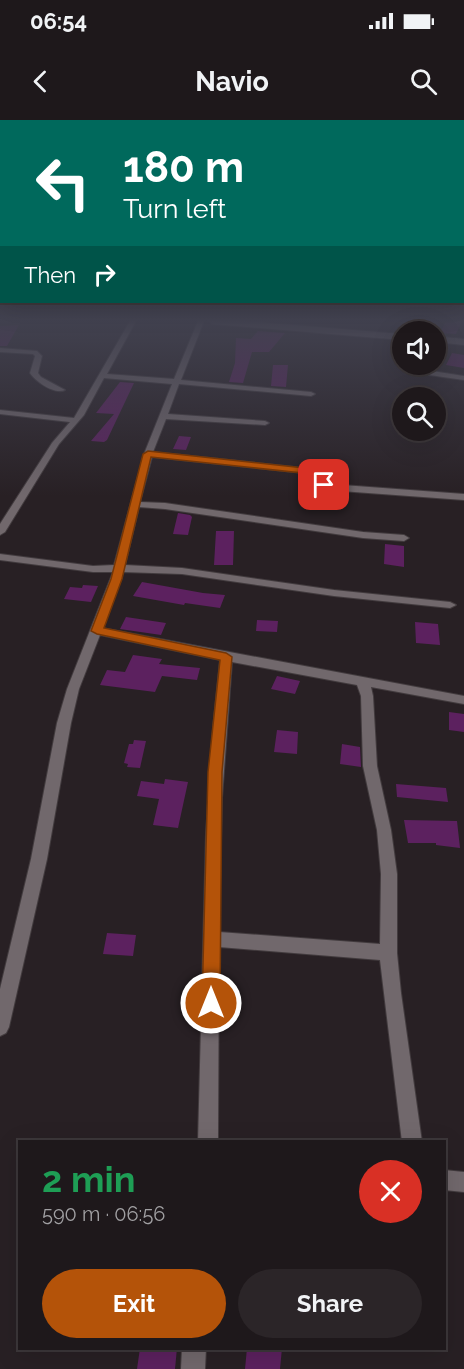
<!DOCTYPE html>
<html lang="en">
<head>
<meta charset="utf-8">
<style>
  body { margin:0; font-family:Raleway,sans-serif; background:#2b2528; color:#f1f3f6; height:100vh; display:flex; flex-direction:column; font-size:22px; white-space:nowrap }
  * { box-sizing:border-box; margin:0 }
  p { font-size:20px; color:#a1a0a3 }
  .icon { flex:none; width:33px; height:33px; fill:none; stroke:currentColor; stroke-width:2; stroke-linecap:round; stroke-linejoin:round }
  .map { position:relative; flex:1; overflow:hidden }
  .side { position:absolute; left:18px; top:1020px; width:428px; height:210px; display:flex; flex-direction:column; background:#1e181b; border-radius:0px; box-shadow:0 6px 24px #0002,0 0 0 2px #3c373a }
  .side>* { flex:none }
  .banner { position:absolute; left:0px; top:0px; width:465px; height:183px; box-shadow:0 6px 24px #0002,0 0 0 2px #3c373a; background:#00695c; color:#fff; overflow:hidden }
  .buttons { position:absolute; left:392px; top:201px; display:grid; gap:12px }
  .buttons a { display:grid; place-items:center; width:54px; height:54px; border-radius:50%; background:#1e181b; box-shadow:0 6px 24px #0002,0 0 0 2px #3c373a; font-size:30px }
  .pin { position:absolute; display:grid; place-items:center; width:51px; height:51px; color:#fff; margin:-26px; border-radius:12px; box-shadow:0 3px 9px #0006 }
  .me { position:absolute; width:66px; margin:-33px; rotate:0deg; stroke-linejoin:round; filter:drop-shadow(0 0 4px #0008) }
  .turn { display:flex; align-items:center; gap:21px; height:126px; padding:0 24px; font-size:27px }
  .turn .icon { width:78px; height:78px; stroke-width:2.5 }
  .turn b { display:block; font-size:42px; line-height:51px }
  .then { display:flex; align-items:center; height:57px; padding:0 24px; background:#0003; gap:12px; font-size:22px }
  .round { display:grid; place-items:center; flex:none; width:63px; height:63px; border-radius:32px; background:#2b2528 }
  .overview { display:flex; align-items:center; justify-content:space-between; height:102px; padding:0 24px }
  h1 { font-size:36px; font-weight:700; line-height:45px; color:#1e9e55 }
  .button { display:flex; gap:12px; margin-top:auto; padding:12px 24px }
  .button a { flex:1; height:69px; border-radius:36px; background:#b45309; color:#fff; font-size:24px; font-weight:700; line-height:69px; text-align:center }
  .button a+a { background:#2b2528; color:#f1f3f6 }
  .status { display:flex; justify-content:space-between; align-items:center; height:42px; padding:0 30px; background:#1e181b; direction:ltr }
  .status svg { height:16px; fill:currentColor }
  header { display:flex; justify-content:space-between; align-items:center; height:78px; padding:0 24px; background:#1e181b; font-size:27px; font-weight:700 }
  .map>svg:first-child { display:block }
  .building { fill:#5c215f }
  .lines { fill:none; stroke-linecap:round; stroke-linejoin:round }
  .minor-casing { stroke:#423b3e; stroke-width:2 }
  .secondary-casing { stroke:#423b3e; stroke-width:2 }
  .minor { fill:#71686c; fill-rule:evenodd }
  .secondary { fill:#71686c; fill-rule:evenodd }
  .route { fill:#b45309; stroke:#753606; stroke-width:1.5 }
</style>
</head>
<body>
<div class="status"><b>06:54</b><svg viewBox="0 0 49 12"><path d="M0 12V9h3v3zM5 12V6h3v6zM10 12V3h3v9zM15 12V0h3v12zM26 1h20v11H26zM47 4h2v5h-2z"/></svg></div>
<header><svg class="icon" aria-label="back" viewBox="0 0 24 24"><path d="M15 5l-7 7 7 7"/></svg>Navio<svg class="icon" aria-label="search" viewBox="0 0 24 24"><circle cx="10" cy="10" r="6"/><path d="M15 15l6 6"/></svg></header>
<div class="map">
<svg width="464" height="1249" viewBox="0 0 464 1249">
  <rect width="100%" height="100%" fill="#282024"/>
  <path class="building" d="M446,201H462L456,214L440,213Z
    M19,205L7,226H0V206Z
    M258,211L285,213L269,232H252L243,263L229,262L235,243L236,218L251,219Z
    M452,233L464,235V248L446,245Z
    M273,245H288L286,267L271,266Z
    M120,262L134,263L107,320L104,322L91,321L114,294L96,293Z
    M179,316L191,317L186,330L173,329Z
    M178,393L190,395L192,397L188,415L173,414Z
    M216,411H234L233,445H214Z
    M385,424L404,426V447L384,444Z
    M142,462L203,473L225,475L220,488L185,483L184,485L133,476Z
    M83,465L98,466L91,482L64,479L70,467L82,468Z
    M126,497L166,503L161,515L120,509Z
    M257,500L278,501L277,512L256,511Z
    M415,502L438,504L440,525L416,523Z
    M133,535L162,539L159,544L200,548L197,560L162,556L155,572L100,565L107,550L125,552Z
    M277,556L300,561L295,574L271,569Z
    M449,592L464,594V612L449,610Z
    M277,610L298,612L297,634L274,632Z
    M134,620L146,621L140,648L127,647L128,644L124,643L129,624H133Z
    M342,624L360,627L361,647L340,644Z
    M165,659L188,662L178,708L153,705L159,679L137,676L141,661L164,664Z
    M396,664L446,668L448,682L397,677Z
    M404,700L457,701L460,728L436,725V723H408Z
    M107,813L136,815L133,836L103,834Z
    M140,1228H177L175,1249H137Z
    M247,1228H282L280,1249H245Z"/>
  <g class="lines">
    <g class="minor-casing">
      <path id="minor" d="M130,201H136L107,254L174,259L198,201H204L181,260L311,272L315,274L311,276L179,264L168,294L265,301L269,303L265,305L166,299L153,332L314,349L324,354L329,364L464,374V380L327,370L320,367L317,357L312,354L152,337L140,382L165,383L363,412L404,415L409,418L404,421L363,418L165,389L139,387L125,445L182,448L334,470L450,482L456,485L450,488L334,476L182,454L123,452L102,508L464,576V584L371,567L373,576L377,646L391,710L397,754V833L401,873L422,1022H402L380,840L219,827L218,1022H198L206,713L213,608L220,540L100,515L79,569L71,603L47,739L9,907L6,913L0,916V869L31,739L57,603L67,569L113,452H93L0,440V434L93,446L114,445L144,334L172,264L104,258L84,295L59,324L5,412L0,415V404L52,323L70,302L0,294V290L74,298ZM232,542L357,565L361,576L363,646L377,710L381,754L380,824L219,812L222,678Z
        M0,228L37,231L42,236L38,253L41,257L65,270C55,275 36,262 30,253L35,236L33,234L0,232Z
        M432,251L464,256V260L429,255L428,253Z
        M444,1050L464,1052V1072L444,1070Z
        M182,1228H206L205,1249H181Z"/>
    </g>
    <g class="secondary-casing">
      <path id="secondary" d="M208,201H245L402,214V220L212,204Z
        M435,216L464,219V225L435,222Z"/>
    </g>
    <use href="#minor" class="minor"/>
    <use href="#secondary" class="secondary"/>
  </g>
  <linearGradient id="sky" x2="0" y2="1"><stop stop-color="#161214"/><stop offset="0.53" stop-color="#424250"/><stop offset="1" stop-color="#424250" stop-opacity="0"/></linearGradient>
  <rect width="464" height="376" fill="url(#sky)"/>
  <path class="route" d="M148,331L314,349L324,354L328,365L320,367L317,357L312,354L151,337L122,459L104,508L226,533L232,537L222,652L220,883L217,890L211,892L204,890L202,883L208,652L220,540L97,514L91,511L111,459L143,334Z"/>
</svg>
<div class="buttons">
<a><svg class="icon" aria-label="sound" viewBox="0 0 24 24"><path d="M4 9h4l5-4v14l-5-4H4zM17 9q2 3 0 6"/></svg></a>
<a><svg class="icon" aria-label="search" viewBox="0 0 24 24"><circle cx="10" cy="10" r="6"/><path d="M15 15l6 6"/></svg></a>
</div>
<div class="pin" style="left:324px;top:365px;background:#d93025"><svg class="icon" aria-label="arrive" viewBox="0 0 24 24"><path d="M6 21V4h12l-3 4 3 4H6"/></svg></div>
<svg class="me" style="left:211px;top:883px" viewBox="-20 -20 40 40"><circle r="17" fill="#b45309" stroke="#fff" stroke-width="3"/><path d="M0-11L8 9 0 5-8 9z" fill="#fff"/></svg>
<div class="banner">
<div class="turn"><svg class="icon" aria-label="left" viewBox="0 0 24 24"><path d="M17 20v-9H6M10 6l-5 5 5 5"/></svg><div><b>180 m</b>Turn left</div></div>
<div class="then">Then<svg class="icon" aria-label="right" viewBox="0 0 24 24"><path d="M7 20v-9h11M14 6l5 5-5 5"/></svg></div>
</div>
<section class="side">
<div class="overview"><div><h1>2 min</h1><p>590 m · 06:56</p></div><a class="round" style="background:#d93025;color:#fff"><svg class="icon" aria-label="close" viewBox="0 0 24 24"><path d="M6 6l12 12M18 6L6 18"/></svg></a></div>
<div class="button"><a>Exit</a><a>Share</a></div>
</section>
</div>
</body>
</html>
